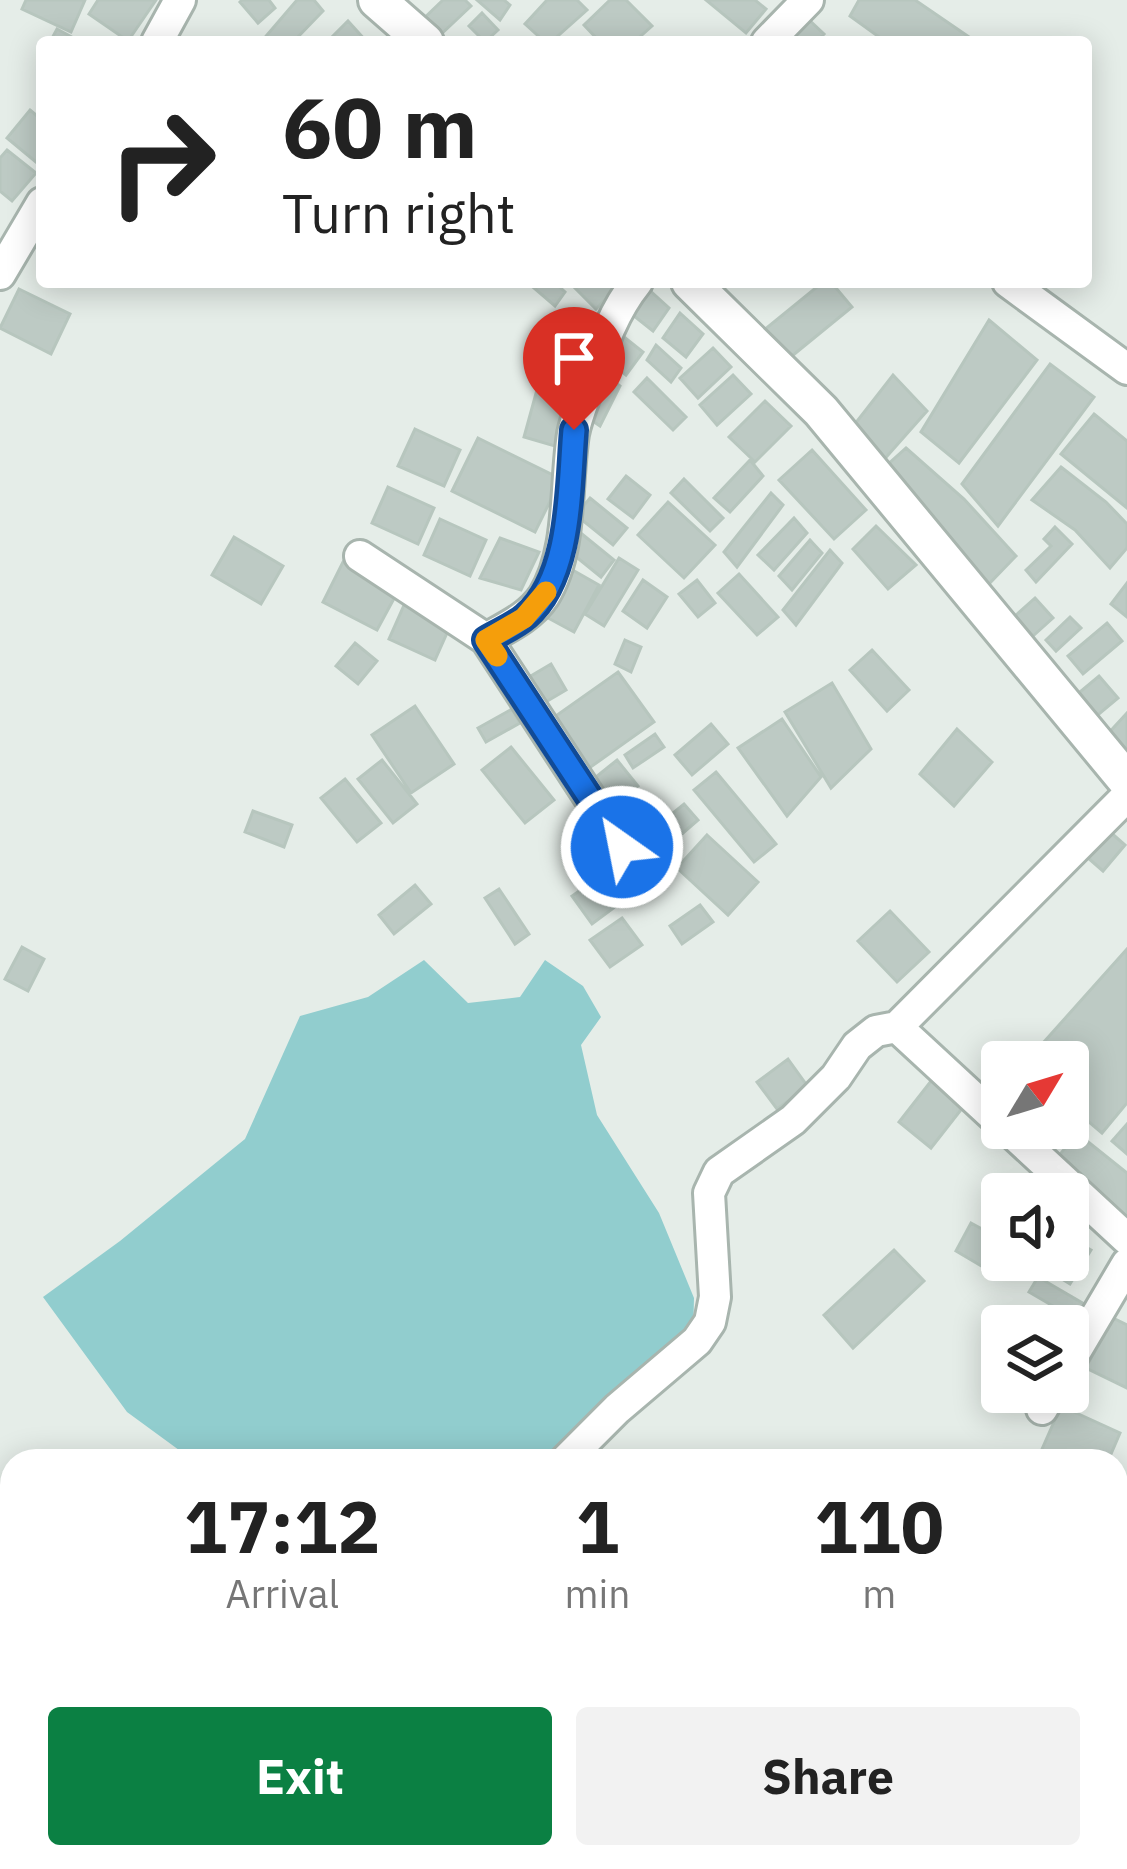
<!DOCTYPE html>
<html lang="en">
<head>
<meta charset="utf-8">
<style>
  body { margin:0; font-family:"IBM Plex Sans",sans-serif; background:#f2f2f2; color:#222; height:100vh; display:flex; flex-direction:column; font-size:45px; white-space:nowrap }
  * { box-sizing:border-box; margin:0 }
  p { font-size:39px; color:#767676 }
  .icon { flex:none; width:66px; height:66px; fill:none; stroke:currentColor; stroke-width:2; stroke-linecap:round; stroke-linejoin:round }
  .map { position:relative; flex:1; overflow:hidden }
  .side { position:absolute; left:0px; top:1449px; width:1128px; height:420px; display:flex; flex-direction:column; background:#fff; border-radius:36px 36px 0 0; box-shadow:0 6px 30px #0003 }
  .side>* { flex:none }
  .banner { position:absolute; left:36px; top:36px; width:1056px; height:252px; border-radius:12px; box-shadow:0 6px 30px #0003; background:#fff; color:#222; overflow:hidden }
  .needle { width:78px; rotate:52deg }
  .controls { position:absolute; left:981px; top:1041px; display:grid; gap:24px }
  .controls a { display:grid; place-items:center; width:108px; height:108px; border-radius:12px; background:#fff; box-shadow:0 6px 30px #0003; font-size:60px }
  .pin { position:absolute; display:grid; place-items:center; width:102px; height:102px; color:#fff; margin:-123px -51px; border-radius:50% 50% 50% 0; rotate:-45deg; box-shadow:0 0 12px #0007 }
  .pin .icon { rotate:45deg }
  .me { position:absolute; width:132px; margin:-66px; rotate:327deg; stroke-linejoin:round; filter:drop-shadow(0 0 9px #0008) }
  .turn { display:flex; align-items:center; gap:42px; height:252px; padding:0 48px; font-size:54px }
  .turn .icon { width:156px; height:156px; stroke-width:2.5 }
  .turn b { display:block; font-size:84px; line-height:102px }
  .eta { display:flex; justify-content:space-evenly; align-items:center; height:204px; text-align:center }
  .eta b { font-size:72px; font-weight:800; line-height:84px }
  .primary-button { display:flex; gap:24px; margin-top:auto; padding:24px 48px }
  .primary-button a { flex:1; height:138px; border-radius:12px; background:#0b8043; color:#fff; font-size:48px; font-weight:800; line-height:138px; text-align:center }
  .primary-button a+a { background:#f2f2f2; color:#222 }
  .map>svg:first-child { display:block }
  .water { fill:#91cdce }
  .building { fill:#bdcac4; stroke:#b7c6be; stroke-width:3 }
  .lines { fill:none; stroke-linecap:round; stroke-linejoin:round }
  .minor-casing { stroke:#a8b5ae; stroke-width:36 }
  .tertiary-casing { stroke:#a8b5ae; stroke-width:42 }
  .minor { stroke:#fff; stroke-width:30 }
  .tertiary { stroke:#fff; stroke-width:36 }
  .route-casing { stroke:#114b97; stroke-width:30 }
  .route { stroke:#1a73e8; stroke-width:21 }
  .slow { stroke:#f59e0b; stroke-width:21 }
</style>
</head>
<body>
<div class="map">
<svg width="1127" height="1869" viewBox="0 0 1127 1869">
  <rect width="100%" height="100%" fill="#e5ede8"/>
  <path class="water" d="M424,960L468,1003L520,997L545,960L583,986L601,1017L581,1045L597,1115L659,1213L694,1298L693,1336L588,1420L542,1461H194L127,1412L43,1297L120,1241L245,1139L300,1016L368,997Z
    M1116,1523L1127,1527V1700L1116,1713Z
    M710,1857H888L883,1869H714Z"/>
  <path class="building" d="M26,0H85L71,32L22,9Z
    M98,0H156L128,41L89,14Z
    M242,0H269L275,8L258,23L240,2Z
    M297,0H314L323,11L293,42H261Z
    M443,0H465L471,6L435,40L419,23Z
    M477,0H504L510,5L500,20Z
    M547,0H577L587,10L551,42H545L525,24Z
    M610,0H626L652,26L634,42H600L584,25Z
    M706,0H755L766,9L746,33Z
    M859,0H915L975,41L886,42L850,16Z
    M482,13L498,30L485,42L469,26Z
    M806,17L824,34L816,42H782Z
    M348,21L367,42H331L329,40Z
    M57,29L81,42H50Z
    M30,110L42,120V154L36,162L7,138Z
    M7,150L36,173L12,201L0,191V158Z
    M527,282H554L565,292L555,306Z
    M569,282H622L596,309Z
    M823,282H831L852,307L787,360L764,330Z
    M646,287L669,308L653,331L629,312Z
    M19,289L70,314L51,354L0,328Z
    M680,313L703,334L686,357L663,338Z
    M989,320L1037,360L959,463L921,432Z
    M555,324L589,334L558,447L524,437Z
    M619,333L643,352L626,375L602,356Z
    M656,345L681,368L671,382L647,360Z
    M713,348L731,367L698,398L680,378Z
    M1050,364L1094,397L998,526L962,484Z
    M598,369L620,386L600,426L581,413Z
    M733,375L751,394L717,425L700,405Z
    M893,375L927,411L881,463L851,429Z
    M647,378L686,417L673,430L634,392Z
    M765,401L791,426L755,462L729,437Z
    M1094,414L1127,441V508L1061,454Z
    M415,429L460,450L444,486L398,466Z
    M478,438L561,479L535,532L452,491Z
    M906,448L964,499L1016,556L986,587L885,467Z
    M812,450L866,510L834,539L779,480Z
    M750,460L763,476L730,512L714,498Z
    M1061,467L1106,502L1127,524V548L1110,568L1075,530L1032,500Z
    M626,476L650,495L633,518L608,499Z
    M684,479L723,518L710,531L671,493Z
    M388,487L434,508L418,544L372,523Z
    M771,493L783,505L737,567L724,552Z
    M590,498L627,528L613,545L576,515Z
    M668,502L715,545L684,578L638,535Z
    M794,518L807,533L774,570L758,555Z
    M440,519L486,540L470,576L424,555Z
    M876,526L916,565L888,589L853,549Z
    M1055,527L1072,544L1036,582L1026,570L1051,546L1044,539Z
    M577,530L614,560L601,577L564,547Z
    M234,537L283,566L261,604L212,575Z
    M500,538L539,552L521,590L480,578Z
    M810,540L822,553L792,590L779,576Z
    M830,550L842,563L796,625L783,610Z
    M619,558L638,570L604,626L585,614Z
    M343,562L398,591L377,630L323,602Z
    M562,564L599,585L574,632L537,612Z
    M739,574L778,617L757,635L718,593Z
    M643,580L667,597L647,628L623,611Z
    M697,580L715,603L698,617L679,594Z
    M1127,583V617L1111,604Z
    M1035,598L1053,618L1033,636L1015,616Z
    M405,603L451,624L435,660L389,639Z
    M1070,617L1081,628L1056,651L1046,640Z
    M1107,623L1122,641L1083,674L1068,656Z
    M625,640L641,647L631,672L615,664Z
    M355,643L377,661L358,684L336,666Z
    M872,650L909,690L887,711L850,670Z
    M551,664L566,690L544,703L529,677Z
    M618,672L654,722L585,771L550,720Z
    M1099,676L1118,698L1093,719L1074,697Z
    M832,683L871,749L831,788L785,712Z
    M415,706L454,764L411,793L372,735Z
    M512,709L520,723L486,742L478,728Z
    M1127,713V761L1104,738Z
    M782,719L821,777L787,816L738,748Z
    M711,724L728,744L692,775L675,755Z
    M957,729L992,762L954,806L920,774Z
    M655,734L664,747L633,768L625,755Z
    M511,747L554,800L525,823L482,770Z
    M382,760L417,804L393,823L358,779Z
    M617,760L638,786L612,807L591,781Z
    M716,772L776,844L754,862L694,790Z
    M345,779L381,823L357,842L321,798Z
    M684,804L698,820L676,839L662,822Z
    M253,811L292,825L284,847L245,832Z
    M1109,831L1125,845L1103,871L1087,857Z
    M707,835L758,882L728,915L677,868Z
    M603,874L623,901L592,924L572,896Z
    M415,885L431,904L394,934L379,915Z
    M499,889L529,934L515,944L485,898Z
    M700,905L713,922L682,944L670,926Z
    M890,911L929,952L897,982L858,941Z
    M622,918L642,945L610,967L590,940Z
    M22,947L44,959L28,991L5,979Z
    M1127,949V1103L1102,1133L1068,1104V1062H1026Z
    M788,1059L808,1087L777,1109L757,1082Z
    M939,1071L971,1097L931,1148L899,1122Z
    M1127,1124V1154L1112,1141Z
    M1077,1133L1127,1173V1228L1050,1167Z
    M971,1223L1002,1240L1003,1260L995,1274L956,1251Z
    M1069,1237L1091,1250L1070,1284L1049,1271L1056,1260H1068Z
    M894,1250L924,1281L853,1348L824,1315Z
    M1038,1277L1086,1305L1077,1320L1029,1292Z
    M1111,1317L1127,1325V1388L1086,1368Z
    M1061,1406L1120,1433L1108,1461H1050L1039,1456Z
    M12,1568V1610L0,1597V1580Z"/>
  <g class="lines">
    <g class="minor-casing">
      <path id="minor" d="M157,42L180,0
        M767,42L808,0
        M0,274L42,203
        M1008,282L1127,369
        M360,556L486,639L622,847
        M486,639C507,627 530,617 544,596C572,551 565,485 573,434C576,419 582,404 587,390C600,352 611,314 637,282
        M1002,1124L897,1027L1127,796
        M1007,1128L1127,1239
        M1068,1364L1127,1264
        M1042,1409L1052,1392
        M565,1461L617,1409L697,1341L710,1322L715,1297L709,1193L719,1172L793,1120L836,1077L857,1046L876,1031L897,1027
        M0,1702L12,1691
        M1116,1769L1127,1753
        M1033,1869L1038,1857"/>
    </g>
    <g class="tertiary-casing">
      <path id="tertiary" d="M377,0L425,42
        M690,282L821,411L1127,781"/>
    </g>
    <use href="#minor" class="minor"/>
    <use href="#tertiary" class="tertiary"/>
  </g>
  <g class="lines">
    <g class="route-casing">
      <path id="route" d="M574,430C569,486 572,577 526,616C515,626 499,632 486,640L622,847"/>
    </g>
    <use href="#route" class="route"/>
    <path class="slow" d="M497,656L486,640L524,618L546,592"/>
  </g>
</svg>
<div class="controls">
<a><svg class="needle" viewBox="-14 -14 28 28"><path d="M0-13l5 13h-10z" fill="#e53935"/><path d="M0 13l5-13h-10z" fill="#767676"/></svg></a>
<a><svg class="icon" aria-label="sound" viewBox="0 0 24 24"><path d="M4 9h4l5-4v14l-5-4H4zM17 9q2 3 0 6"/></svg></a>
<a><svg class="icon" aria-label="layers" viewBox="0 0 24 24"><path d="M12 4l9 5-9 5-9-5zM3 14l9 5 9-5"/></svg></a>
</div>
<div class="pin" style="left:574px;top:430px;background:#d93025"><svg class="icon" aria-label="arrive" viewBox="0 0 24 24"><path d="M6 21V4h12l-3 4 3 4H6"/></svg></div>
<svg class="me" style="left:622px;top:847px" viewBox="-20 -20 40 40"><circle r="17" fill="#1a73e8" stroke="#fff" stroke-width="3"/><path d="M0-11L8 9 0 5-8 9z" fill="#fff"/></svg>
<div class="banner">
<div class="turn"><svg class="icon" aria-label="right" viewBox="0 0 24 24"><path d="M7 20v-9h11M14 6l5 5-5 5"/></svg><div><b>60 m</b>Turn right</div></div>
</div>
<section class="side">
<div class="eta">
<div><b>17:12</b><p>Arrival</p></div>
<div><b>1</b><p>min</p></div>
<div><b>110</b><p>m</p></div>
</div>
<div class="primary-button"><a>Exit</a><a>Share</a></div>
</section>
</div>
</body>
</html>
